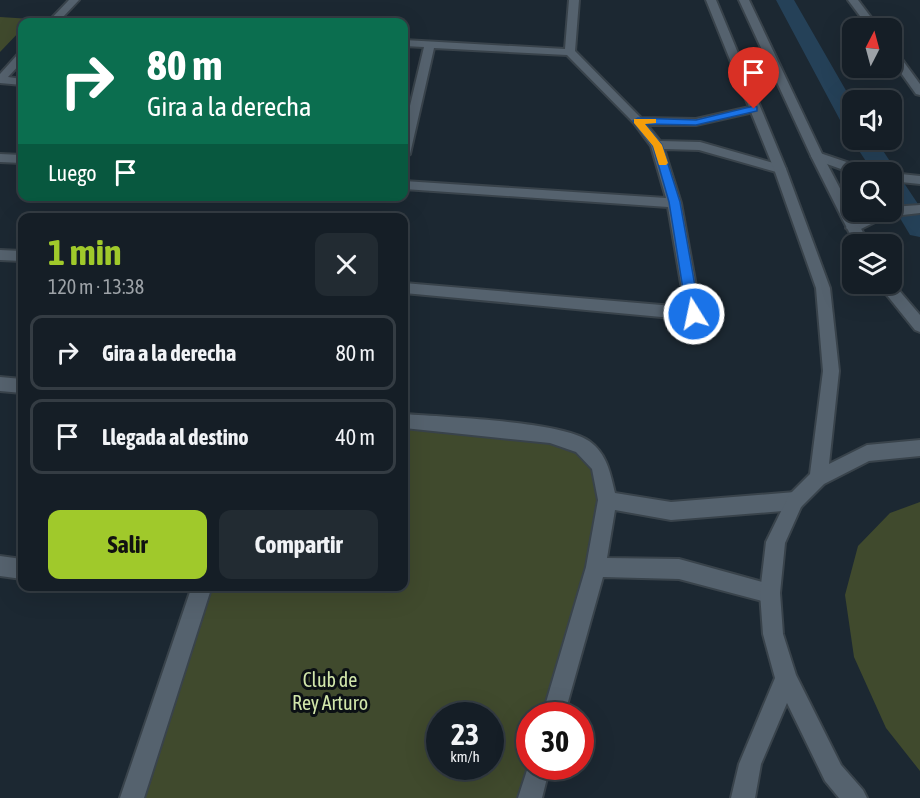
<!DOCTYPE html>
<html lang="es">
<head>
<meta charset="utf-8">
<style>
  body { margin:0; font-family:"Asap Condensed",sans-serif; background:#222b32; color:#f1f3f6; height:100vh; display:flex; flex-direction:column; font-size:22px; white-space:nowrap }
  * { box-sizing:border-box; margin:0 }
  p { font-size:20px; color:#9da2a7 }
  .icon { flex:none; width:33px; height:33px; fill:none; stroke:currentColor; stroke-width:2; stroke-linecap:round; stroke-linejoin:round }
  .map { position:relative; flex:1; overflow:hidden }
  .drawer { position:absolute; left:18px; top:213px; width:390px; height:378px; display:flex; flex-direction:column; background:#151e26; border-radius:12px; box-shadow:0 6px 24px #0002,0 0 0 2px #343c43 }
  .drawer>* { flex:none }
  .guide { position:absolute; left:18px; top:18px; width:390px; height:183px; border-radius:12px; box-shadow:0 6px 24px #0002,0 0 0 2px #343c43; background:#0b6e4f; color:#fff; overflow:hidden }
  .needle { width:39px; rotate:6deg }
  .tools { position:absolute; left:842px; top:18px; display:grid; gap:12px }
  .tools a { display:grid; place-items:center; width:60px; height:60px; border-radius:12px; background:#151e26; box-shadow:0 6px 24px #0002,0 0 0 2px #343c43; font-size:30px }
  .speed { position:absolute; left:426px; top:702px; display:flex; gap:12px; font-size:30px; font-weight:700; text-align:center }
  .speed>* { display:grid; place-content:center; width:78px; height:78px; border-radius:50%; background:#151e26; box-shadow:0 6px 24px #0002,0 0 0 2px #343c43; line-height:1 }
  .speed small { font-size:15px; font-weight:400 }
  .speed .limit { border:9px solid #d22; background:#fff; color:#111 }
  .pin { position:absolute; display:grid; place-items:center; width:51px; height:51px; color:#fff; margin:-62px -26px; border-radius:50% 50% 50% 0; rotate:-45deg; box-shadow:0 0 6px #0007 }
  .pin .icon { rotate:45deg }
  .me { position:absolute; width:66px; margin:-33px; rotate:350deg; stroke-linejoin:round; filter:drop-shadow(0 0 4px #0008) }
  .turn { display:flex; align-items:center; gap:21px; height:126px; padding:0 30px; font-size:27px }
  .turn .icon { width:78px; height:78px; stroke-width:2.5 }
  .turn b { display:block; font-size:42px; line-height:51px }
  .then { display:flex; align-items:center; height:57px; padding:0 30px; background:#0003; gap:12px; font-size:22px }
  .round { display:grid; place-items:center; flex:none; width:63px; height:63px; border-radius:12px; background:#222b32 }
  .head { display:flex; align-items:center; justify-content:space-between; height:102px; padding:0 30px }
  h1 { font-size:36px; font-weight:700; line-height:45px; color:#a0c92b }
  .cta { display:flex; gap:12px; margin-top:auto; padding:12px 30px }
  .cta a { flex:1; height:69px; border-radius:12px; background:#a0c92b; color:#111; font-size:24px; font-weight:700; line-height:69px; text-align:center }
  .cta a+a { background:#222b32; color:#f1f3f6 }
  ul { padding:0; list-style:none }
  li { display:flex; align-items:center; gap:18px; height:75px; margin:0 12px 9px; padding:0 18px; border:3px solid #343c43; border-radius:12px }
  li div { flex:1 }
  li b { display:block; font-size:22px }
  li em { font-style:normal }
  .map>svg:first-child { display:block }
  .green { fill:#404a2d; fill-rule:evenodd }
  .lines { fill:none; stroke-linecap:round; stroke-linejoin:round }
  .canal { fill:#254158; fill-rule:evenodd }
  .minor-casing { stroke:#39434b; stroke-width:4 }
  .tertiary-casing { stroke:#39434b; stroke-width:4 }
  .minor { fill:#55626e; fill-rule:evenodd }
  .tertiary { fill:#55626e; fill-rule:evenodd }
  .route { fill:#1a73e8; stroke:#114b97; stroke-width:1.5 }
  .slow { fill:#f59e0b }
  .labels { text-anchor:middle; stroke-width:6; stroke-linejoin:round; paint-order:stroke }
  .near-park-label { font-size:20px; fill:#d1e6aa; stroke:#0b1014 }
</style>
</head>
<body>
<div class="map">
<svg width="920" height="798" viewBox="0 0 920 798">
  <rect width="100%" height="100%" fill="#1c2832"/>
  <path class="green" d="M0,17L32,19L29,22H22V29L0,52Z
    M404,421L550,435L582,446L607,500L553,715L530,716V798H132L201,587L404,586ZM440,716H490V766H440Z
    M920,502V771L886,728L854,657L845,595L858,546L890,513Z"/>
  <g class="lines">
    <path class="canal" d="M776,0H794L852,101V127L844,125L840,120Z
      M852,140H876L897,172L895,176L900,177L920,207V237L910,235L891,203V172H873Z"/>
    <g class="minor-casing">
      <path id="minor" d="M69,0H79L62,18L76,19L81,22H48Z
        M569,0H579L575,51L641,118L696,119L754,106L760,109L758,111L696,125H647L660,141L700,142L784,166L786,169L780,173L699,150L664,149L681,203L701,314L699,318L694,320L404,293V283L685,307L668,207L404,189V181L666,198L651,146L634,123L567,55L434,48L410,154L404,158V131L424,47L404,46V40L565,49Z
        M848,0H858L879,28H869Z
        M891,49L895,50L920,84V95L916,94L891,59Z
        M22,53V62L8,77L22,79V85L0,83V74L18,54Z
        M817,152L867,169L869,172L852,173L813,159L811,156Z
        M0,154L22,155V163L0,162Z
        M891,173L920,176V184L891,181Z
        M920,205V213L885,217L853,233L846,228C857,213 874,212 891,212V207Z
        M0,250L22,251V261L0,260Z
        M0,377L22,379V393L0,391Z
        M404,414C443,417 561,421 589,441C607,454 610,472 615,493L671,502L795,492L801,495L804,501L801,507L795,510L671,520L615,510L607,558L679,559L777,586L780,593L777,600L770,603L679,579L603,577L564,716H542L586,567L598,500L592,469L576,452L550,443L404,428Z
        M0,556L22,559V579L0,576Z
        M192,586H212L144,798H120Z
        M530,761V766H550L542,798H518Z"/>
    </g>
    <g class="tertiary-casing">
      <path id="tertiary" d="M706,0H716L786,169L830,288L839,371L829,464L867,445L920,440V456L869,461L824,484L801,507L785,543L780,593L783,634L796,675L841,765L863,790L867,798H839L825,781L787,703L761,764L755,798H731L739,764L775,678L763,634L760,593L766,542L789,495L810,474L823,371L816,288L774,169Z
        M739,0H749L823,156L869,244H855L811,156Z
        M891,281L920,315V332L915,330L878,284H891Z"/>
    </g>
    <use href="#minor" class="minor"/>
    <use href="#tertiary" class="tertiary"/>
  </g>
  <path class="route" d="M754,106L757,107V111L696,125L645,124L662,145L680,202L700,314L694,319L687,314L669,202L653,146L633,121L638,118L696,120Z"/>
  <path class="slow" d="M634,119H656V123L645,124L662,145L668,163L666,165H659L653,146L634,123Z"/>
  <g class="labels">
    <g class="near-park-label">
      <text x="330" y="687">Club de<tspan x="330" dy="23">Rey Arturo</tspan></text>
    </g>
  </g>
</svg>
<div class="tools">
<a><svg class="needle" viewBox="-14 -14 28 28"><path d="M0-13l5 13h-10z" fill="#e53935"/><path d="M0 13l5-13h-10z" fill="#9da2a7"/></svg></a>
<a><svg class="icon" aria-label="sound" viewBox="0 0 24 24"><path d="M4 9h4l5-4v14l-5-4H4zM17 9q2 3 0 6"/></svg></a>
<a><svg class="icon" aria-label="search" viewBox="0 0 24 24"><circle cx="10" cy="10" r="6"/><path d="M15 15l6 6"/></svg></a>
<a><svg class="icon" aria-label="layers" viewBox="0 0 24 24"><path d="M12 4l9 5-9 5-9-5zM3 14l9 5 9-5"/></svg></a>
</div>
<div class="speed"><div>23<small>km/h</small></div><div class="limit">30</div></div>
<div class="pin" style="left:754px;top:109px;background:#d93025"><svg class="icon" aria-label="arrive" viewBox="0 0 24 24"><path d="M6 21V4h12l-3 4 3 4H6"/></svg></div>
<svg class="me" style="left:694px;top:314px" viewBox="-20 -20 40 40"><circle r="17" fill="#1a73e8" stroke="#fff" stroke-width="3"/><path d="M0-11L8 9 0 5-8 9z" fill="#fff"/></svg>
<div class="guide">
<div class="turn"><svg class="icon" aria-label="right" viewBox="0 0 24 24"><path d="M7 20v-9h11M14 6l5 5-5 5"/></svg><div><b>80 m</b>Gira a la derecha</div></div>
<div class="then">Luego<svg class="icon" aria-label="arrive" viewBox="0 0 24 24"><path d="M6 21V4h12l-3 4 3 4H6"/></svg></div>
</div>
<section class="drawer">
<div class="head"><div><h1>1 min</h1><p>120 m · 13:38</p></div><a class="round"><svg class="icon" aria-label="close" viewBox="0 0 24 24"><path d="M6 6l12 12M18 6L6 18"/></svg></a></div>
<ul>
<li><svg class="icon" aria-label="right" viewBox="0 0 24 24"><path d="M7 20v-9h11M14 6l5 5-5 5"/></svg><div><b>Gira a la derecha</b></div><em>80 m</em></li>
<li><svg class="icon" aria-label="arrive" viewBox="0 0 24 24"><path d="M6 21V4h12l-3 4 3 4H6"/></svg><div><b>Llegada al destino</b></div><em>40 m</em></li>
</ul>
<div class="cta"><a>Salir</a><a>Compartir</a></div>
</section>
</div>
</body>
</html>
